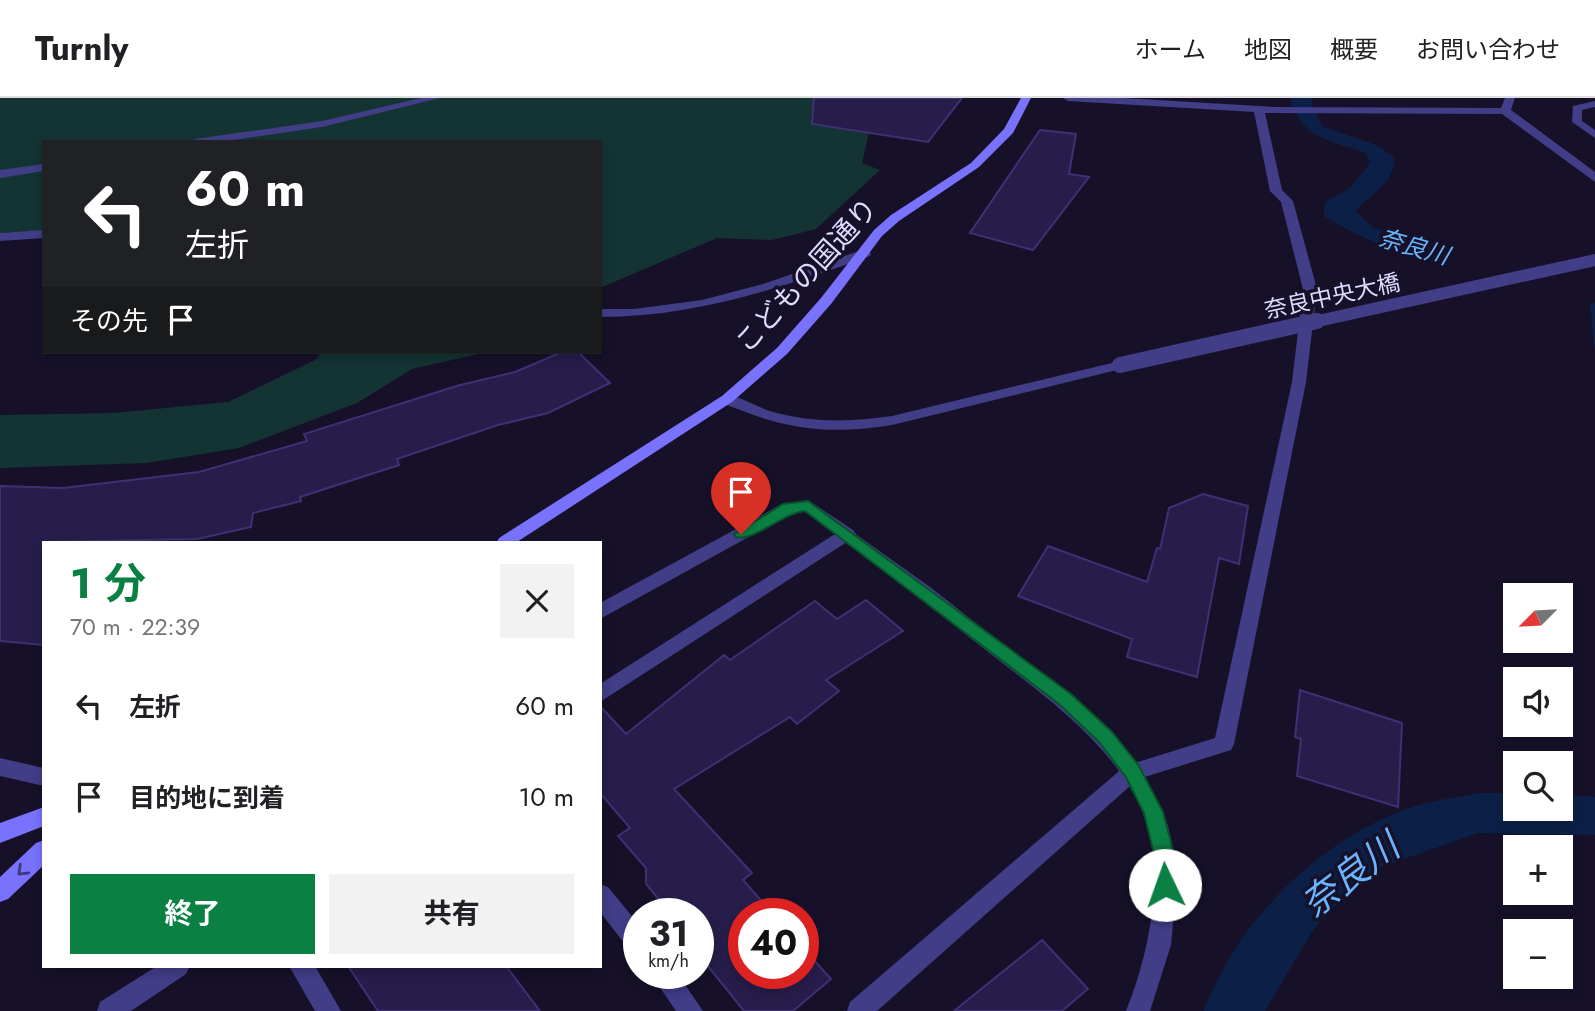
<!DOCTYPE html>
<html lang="ja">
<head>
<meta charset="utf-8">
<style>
  body { margin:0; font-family:Jost,"Noto Sans JP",sans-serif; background:#f2f2f2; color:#202124; height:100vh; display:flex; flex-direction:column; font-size:26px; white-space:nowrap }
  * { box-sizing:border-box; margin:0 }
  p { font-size:23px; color:#757577 }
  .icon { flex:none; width:38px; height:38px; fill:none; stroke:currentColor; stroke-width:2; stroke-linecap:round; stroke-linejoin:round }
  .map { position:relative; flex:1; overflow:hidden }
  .details { position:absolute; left:42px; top:443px; width:560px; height:427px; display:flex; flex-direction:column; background:#fff; border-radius:0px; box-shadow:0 4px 10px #0003 }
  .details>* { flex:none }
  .top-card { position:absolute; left:42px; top:42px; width:560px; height:214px; border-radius:0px; box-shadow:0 4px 10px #0003; background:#202124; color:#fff; overflow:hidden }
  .needle { width:46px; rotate:246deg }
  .fabs { position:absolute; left:1503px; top:485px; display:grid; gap:14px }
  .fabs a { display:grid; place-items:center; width:70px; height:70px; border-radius:0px; background:#fff; box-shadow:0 4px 10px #0003; font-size:35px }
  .speed { position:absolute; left:623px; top:800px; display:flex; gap:14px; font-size:35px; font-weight:700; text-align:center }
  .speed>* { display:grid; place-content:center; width:91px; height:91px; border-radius:50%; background:#fff; box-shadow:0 4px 10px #0003; line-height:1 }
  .speed small { font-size:18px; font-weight:400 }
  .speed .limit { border:10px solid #d22; background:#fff; color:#111 }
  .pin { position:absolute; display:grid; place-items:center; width:60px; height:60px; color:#fff; margin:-72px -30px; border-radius:50% 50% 50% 0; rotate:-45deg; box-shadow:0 0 7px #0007 }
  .pin .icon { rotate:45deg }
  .me { position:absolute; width:77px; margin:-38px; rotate:357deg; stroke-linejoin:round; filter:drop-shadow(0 0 5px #0008) }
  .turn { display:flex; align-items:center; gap:24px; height:147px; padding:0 28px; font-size:32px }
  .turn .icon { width:91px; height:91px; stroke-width:2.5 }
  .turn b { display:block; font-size:49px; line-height:60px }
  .then { display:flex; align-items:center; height:66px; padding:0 28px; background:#0003; gap:14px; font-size:26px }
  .round { display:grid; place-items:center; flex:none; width:74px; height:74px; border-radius:0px; background:#f2f2f2 }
  .summary { display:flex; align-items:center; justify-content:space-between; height:119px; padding:0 28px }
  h1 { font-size:42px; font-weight:700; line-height:52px; color:#0b8043 }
  .action { display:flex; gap:14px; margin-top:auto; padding:14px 28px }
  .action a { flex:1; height:80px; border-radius:0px; background:#0b8043; color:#fff; font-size:28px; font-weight:700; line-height:80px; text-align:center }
  .action a+a { background:#f2f2f2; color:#202124 }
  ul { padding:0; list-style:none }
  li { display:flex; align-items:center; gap:21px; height:91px; padding:0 28px }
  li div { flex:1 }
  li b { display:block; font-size:26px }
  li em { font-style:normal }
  header { display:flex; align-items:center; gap:42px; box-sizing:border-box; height:98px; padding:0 35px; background:#fff; border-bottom:2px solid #e0e0e0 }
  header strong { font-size:33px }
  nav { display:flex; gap:38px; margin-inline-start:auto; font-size:24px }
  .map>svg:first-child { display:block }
  .green { fill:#143333 }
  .water { fill:#0c2047 }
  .pier { fill:#161129 }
  .building { fill:#271d4a; stroke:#3f3075; stroke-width:2 }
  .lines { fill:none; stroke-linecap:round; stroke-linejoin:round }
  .service { fill:#413d87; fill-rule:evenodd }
  .minor { fill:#413d87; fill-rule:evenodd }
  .tertiary { fill:#413d87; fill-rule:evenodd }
  .secondary { fill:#7972fd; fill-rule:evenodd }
  .tertiary-bridge-far1 { stroke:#413d87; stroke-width:12 }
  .tertiary-bridge { stroke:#413d87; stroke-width:16 }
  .oneway { stroke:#3e387e }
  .route { fill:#0b8043; stroke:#07532c; stroke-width:2 }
  .labels { text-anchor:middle; stroke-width:7; stroke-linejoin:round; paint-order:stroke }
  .far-street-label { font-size:23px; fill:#dfdafe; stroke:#161129 }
  .far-water-label { font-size:24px; font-style:italic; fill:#69b5fd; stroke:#161129 }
  .street-label { font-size:28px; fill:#dfdafe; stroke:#161129 }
  .near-water-label { font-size:37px; font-style:italic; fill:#69b5fd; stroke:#161129 }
</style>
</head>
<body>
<header>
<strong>Turnly</strong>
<nav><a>ホーム</a><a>地図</a><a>概要</a><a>お問い合わせ</a></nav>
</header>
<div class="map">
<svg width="1595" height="913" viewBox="0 0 1595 913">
  <rect width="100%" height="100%" fill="#161129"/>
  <path class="green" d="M0,0H877L862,65L880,72L816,131L772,142L717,140L600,190V44H44V133L0,135Z
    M322,254H487L412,271L357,305L239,350L147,365L0,370V317L113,315L228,304L315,262Z"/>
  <path class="water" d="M1290,0H1313L1311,4L1322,28C1343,38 1382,43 1395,62C1391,88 1371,96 1355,113L1374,130L1595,188V253L1590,206C1501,182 1403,167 1324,118L1325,104L1350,90L1370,65L1366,55C1328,41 1302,42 1290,0Z
    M1479,695H1515L1516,710H1561V696L1595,699V737L1478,735L1378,770L1328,814L1310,837L1265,913H1204C1237,820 1330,731 1426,705C1443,701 1461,699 1479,695Z"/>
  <path class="pier" d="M1464,150L1595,185V205L1582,208L1409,161Z"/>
  <path class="building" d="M814,0H962L928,44L812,26Z
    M1040,32L1076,36L1069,76L1089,79L1033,152L970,135Z
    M562,254H578L610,285L548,315L498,327L397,361L399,367L300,399L301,403L253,415L251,429L197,441L44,444V547L0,543V388L63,390L199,374L307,343L304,336L460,287L515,274Z
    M1203,396L1248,408L1239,466L1219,460L1197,579L1127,559L1132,541L1018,498L1048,448L1147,484L1157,450L1160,451L1169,410Z
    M866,502L903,533L826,582L839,593L797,626L790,619L674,691L752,775L743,782L773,816H744V875H803V850L831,881L793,913H744L698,856V816H671L646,786V770L618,738L630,730L600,695V608L626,636L724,557L730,562L815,503L837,521Z
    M1300,592L1402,625L1398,709L1297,678L1301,641L1295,639Z
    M1042,842L1088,891L1062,913H954Z
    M348,868H506L540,913H378Z"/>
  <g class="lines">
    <path class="service" d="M421,0H440L322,29L220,44H190L195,41L322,23Z
      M44,66V73L0,80V72Z
      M0,660L44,670V688L0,678Z
      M1132,665L1139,668L1142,674L1139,680L877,913H847L850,904L1125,668Z
      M600,786L608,789L639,827V857L631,854L600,814Z
      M289,868H315L341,913H315Z
      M650,875H677L703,913H676Z"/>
    <path class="minor" d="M1063,0H1123L1275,9L1501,10L1505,0H1515L1511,12L1595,74V84L1502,16L1265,15L1282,92L1293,103L1317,191L1306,284L1234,646L1231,652L1132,683L1125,680L1122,674L1125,668L1215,640L1292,284L1303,191L1281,104L1270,93L1254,14L1068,3Z
      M1595,3V9L1582,12V23L1595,32V40L1572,24L1573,8Z
      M44,132V140L0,143V135Z
      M865,151L871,155L870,158C781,190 695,219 600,219V211H634L702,202L763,186Z
      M808,402L853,432L856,436L853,440L600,604V586L835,436L805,414L792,415L600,521V505L782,406Z
      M157,868H190L186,876L131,913H97L100,904Z"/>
    <path class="tertiary" d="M1120,263L1127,267L1125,270L892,327C840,336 792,333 743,313C735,310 725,307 719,301L727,296C743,300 757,309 773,314C813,325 851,324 892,318Z
      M847,430L930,489L1087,612L1133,661L1151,690L1168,728L1178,773L1171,847L1150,913H1126C1140,878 1149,843 1153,806C1154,793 1156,781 1155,769C1151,673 1060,610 992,557C942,518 892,479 841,440L838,436L841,432Z"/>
    <path class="secondary" d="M1021,0H1031L1013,35L979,69L899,123L882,138L831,206L787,256L732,304L517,444H497L499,440L722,298L777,250L821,200L874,132L891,117L971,65L1004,31Z
      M44,709V728L0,745V725Z
      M44,742V767L8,801L0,804V779L36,745Z"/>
    <path class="tertiary-bridge-far1" d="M1309,225L1595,162"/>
    <path class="tertiary-bridge" d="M1120,267L1317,223"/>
  </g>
  <defs><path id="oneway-chevron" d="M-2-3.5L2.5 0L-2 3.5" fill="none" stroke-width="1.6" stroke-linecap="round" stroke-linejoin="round" transform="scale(1.75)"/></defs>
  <use class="oneway" href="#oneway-chevron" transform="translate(22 773) rotate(136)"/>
  <path class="route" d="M808,403L1071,596L1112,634L1139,668L1163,714L1176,764L1172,793L1165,796L1158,793L1155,787L1156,764L1144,715L1126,679L1099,644L1059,606L805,413C783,415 753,444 736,439L734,436L783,406Z"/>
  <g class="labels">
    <g class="far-street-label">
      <text transform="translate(1332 198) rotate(-12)" y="8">奈良中央大橋</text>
    </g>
    <g class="far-water-label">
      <text transform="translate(1414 149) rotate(16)" y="8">奈良川</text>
    </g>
    <g class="street-label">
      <text transform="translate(806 177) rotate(-48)" y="10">こどもの国通り</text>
    </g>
    <g class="near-water-label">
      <text transform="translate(1350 777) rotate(-37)" y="13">奈良川</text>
    </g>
  </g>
</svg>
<div class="fabs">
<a><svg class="needle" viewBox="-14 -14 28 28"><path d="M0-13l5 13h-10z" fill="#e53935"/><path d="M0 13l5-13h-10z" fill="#757577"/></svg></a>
<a><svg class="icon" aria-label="sound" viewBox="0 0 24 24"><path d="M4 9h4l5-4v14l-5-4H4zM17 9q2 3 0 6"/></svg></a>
<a><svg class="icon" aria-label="search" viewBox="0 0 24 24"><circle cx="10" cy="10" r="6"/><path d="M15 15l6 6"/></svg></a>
<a>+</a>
<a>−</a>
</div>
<div class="speed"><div>31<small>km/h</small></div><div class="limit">40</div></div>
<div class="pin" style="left:741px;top:436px;background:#d93025"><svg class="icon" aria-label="arrive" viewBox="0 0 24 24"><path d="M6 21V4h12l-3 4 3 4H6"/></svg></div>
<svg class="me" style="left:1165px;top:787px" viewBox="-20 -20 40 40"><circle r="19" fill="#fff"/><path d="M0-13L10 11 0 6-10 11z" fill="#0b8043"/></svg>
<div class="top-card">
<div class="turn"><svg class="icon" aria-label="left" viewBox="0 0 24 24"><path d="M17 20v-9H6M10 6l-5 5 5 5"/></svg><div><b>60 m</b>左折</div></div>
<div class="then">その先<svg class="icon" aria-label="arrive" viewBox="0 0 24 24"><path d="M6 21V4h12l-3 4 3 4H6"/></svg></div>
</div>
<section class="details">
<div class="summary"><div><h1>1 分</h1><p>70 m · 22:39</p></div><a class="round"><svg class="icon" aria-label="close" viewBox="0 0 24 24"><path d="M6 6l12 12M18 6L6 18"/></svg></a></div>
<ul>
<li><svg class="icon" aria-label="left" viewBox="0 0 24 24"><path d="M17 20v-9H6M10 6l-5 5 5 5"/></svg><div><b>左折</b></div><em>60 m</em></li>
<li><svg class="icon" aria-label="arrive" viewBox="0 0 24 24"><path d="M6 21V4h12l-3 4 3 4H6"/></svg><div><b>目的地に到着</b></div><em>10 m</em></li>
</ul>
<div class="action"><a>終了</a><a>共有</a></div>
</section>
</div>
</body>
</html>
